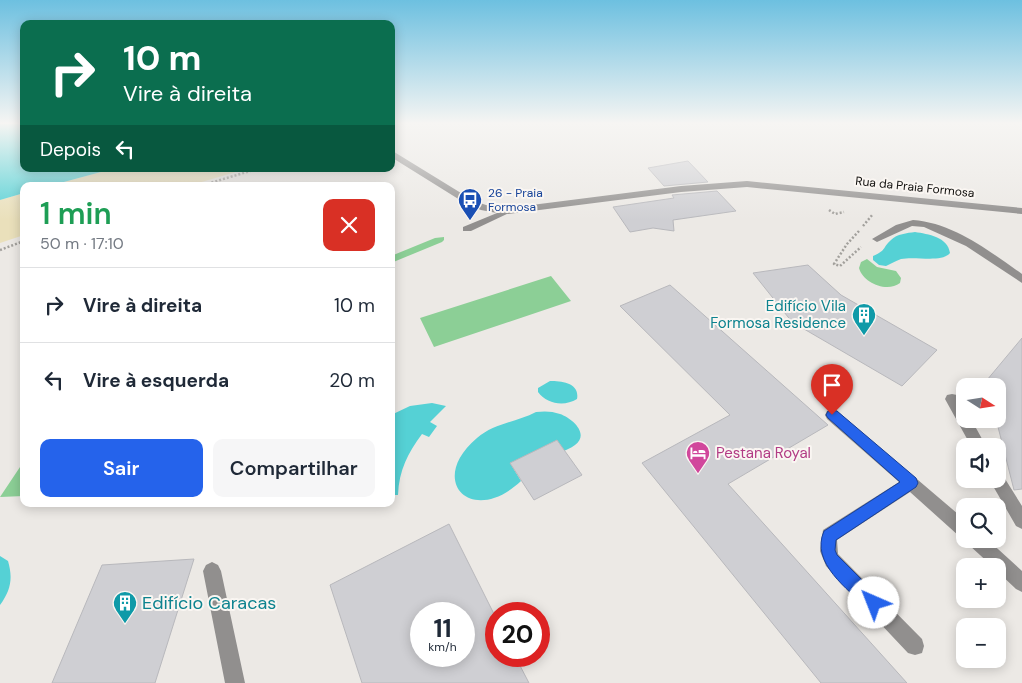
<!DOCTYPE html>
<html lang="pt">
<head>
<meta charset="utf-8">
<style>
  body { margin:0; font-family:"DM Sans",sans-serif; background:#f6f6f7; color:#1f2937; height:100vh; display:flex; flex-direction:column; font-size:19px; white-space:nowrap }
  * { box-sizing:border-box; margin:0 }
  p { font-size:16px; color:#747a83 }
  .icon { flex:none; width:28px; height:28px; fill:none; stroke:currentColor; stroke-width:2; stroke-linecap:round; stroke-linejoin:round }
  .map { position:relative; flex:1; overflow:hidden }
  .side { position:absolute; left:20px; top:182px; width:375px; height:325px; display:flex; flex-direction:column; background:#fff; border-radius:10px; box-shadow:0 2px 12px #0003 }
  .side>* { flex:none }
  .banner { position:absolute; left:20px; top:20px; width:375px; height:152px; border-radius:10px; box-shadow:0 2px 12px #0003; background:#0b6e4f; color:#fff; overflow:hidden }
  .needle { width:32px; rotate:102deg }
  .tools { position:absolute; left:956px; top:378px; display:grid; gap:10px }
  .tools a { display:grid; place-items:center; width:50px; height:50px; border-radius:10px; background:#fff; box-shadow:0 2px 12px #0003; font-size:25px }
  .speed { position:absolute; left:410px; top:602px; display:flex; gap:10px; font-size:25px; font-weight:700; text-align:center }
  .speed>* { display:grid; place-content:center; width:65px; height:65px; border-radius:50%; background:#fff; box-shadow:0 2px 12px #0003; line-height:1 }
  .speed small { font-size:12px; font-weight:400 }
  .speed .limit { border:8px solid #d22; background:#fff; color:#111 }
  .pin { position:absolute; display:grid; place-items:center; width:42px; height:42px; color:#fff; margin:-51px -21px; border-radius:50% 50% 50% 0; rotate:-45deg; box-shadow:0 0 5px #0007 }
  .pin .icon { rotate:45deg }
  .me { position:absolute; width:55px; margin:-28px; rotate:316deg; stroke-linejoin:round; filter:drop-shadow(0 0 4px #0008) }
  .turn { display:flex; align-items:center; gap:18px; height:105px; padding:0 20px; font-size:22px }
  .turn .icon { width:65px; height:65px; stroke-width:2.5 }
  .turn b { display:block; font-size:35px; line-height:42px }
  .then { display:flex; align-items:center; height:48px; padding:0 20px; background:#0003; gap:10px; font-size:19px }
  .round { display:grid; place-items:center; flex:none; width:52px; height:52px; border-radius:10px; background:#f6f6f7 }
  .headline { display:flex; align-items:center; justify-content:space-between; height:85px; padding:0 20px }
  h1 { font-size:30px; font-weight:600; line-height:38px; color:#1e9e55 }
  .action { display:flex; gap:10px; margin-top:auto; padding:10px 20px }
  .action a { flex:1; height:58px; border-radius:10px; background:#2563eb; color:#fff; font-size:20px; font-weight:600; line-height:58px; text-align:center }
  .action a+a { background:#f6f6f7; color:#1f2937 }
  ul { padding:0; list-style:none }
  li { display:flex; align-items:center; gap:15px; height:75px; padding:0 20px; border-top:1px solid #e0e1e3 }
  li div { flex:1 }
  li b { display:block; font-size:19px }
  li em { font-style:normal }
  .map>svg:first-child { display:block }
  .green { fill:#8ccf96 }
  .sand { fill:#eae0bb }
  .water { fill:#55d1d5 }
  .building { fill:#cfcfd3; stroke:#b8b8bc; fill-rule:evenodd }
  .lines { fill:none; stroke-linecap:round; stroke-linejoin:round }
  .path { stroke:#a2a09c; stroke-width:2.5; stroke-dasharray:2 2; stroke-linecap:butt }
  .service { fill:#918f8e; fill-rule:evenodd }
  .minor { fill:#918f8e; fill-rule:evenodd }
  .route { fill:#2563eb; stroke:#184099 }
  .labels { text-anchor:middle; stroke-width:4; stroke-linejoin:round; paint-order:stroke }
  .far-street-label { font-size:12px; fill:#100f0d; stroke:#faf6f2 }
  .far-transit-label { font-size:12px; fill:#164399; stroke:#faf6f2; text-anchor:start }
  .culture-label { font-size:15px; fill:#0d838f; stroke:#faf6f2; text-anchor:end }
  .hotel-label { font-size:15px; fill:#b23c85; stroke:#faf6f2; text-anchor:start }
  .near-culture-label { font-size:18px; fill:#0d838f; stroke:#faf6f2; text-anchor:start }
</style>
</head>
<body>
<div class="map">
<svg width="1022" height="683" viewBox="0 0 1022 683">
  <rect width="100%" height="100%" fill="#ece9e5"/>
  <path class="green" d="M444,237V240L442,242L391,263V256L435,238Z
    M867,259L877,267L896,271L901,278L900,283C887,293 863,283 859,268L861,262Z
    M551,276L571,301L434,347L420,318Z
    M24,461V496L0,497Z"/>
  <path class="sand" d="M112,169H246L188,186H49Z
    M24,193V235L0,243V200Z"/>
  <path class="water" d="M0,124H24V169H112L49,186H24V193L0,200Z
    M915,232C928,234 948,237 950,253C942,263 916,256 901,259C895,261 891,264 886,266L879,265L873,260V256C887,250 882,248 891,240C897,234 907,233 915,232Z
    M550,381C562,381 580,383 577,399C564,407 547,404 538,392V388Z
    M432,403L446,406L430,422L437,426L429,437L422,434C408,453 399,470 398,495H391V415L410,406Z
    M536,412C544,411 552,411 560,414C572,418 590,434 575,445C558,457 531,459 510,463L521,481C472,527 426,481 477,438C494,423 517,422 536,412Z
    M0,556L8,561C13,578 11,590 0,605Z"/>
  <path class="building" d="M688,161L708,182L664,186L648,168Z
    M717,191L736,211L673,220L674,231L653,228L630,232L613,207L674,198L672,195Z
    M808,265L841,295L937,350L902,386L792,322L753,273Z
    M670,285L828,425L728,484L907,683H821L642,463L730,415L620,306Z
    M1022,338V489L1014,490L996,419L998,386H989L987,380Z
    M557,440L582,475L534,500L510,463Z
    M449,524L496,618V656H515L529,683H362L330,585ZM421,614H464V656H421Z
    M194,559L155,683H52L102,565Z"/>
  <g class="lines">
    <path class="path" d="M391,126L392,124
      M200,186L257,169
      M829,210L835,214L844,212
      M863,226L873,214
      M859,231L847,244L834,264L840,266L861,247
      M0,250L24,241"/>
    <path class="service" d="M391,150L474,201L486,205L511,209L513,211L471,231H463V227L497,213L481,210L468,205L391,157Z
      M913,220C954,223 989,251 1022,274V283L966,246L924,227L912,226L877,242L872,239L896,225Z
      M952,394L957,395L965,409V419H971L986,446H971L945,399L947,395Z
      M832,409L837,411L965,520V538L959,536L910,492L837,540L838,554L922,639L924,646L922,653L915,655L908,653L826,566L820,551L823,530L899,482L827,419L825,415L827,411Z
      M998,472L1002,474L1022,506V529L1016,526L989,479H998Z
      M967,539H987L1022,571V592L1016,589L998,572V566H992L969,545Z
      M212,562L218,565L221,571L245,683H225L203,571L206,565Z"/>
    <path class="minor" d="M747,181L1022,208V214L747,187L681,192L508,214L503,211L508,208L681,186Z"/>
  </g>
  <linearGradient id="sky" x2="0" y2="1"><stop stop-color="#6dc0e0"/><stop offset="0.56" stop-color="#f6f5f3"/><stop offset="1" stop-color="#f6f5f3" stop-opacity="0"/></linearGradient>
  <rect width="1022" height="220" fill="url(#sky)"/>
  <path class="route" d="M832,410L837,411L916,478L918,483L916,487L836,540L835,550L837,555L879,597L882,603L879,609L874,611L868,609C848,589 810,563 824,531L900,482L828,418L826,415L828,411Z"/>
  <defs>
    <g id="bus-pin" transform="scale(1.25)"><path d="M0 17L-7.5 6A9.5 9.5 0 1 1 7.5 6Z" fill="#1a4fb4" stroke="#faf6f2"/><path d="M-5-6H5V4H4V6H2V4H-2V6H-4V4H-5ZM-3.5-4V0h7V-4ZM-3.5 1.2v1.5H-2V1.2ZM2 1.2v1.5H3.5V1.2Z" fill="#fff"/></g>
    <g id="building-pin" transform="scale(1.25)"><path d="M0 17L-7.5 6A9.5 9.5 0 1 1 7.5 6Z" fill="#0f9aa8" stroke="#faf6f2"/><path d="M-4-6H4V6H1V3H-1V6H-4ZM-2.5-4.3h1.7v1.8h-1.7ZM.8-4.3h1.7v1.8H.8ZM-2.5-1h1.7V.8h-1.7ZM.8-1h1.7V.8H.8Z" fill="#fff"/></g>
    <g id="hotel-pin" transform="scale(1.25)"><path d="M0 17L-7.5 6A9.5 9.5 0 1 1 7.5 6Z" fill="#d1479c" stroke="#faf6f2"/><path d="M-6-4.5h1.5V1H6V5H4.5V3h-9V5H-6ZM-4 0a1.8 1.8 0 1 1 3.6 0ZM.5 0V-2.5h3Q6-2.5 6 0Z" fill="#fff"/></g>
  </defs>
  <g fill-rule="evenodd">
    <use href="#bus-pin" x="470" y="200"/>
    <use href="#building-pin" x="864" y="315"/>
    <use href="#hotel-pin" x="698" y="453"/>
    <use href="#building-pin" x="125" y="603"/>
  </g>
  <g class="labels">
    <g class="far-street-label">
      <text transform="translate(915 187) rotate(6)" y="4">Rua da Praia Formosa</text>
    </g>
    <g class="far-transit-label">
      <text x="488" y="197">26 - Praia<tspan x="488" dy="14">Formosa</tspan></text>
    </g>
    <g class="culture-label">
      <text x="846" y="311">Edifício Vila<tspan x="846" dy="17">Formosa Residence</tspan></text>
    </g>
    <g class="hotel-label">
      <text x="716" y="458">Pestana Royal</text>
    </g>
    <g class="near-culture-label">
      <text x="142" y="609">Edifício Caracas</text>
    </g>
  </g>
</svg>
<div class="tools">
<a><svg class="needle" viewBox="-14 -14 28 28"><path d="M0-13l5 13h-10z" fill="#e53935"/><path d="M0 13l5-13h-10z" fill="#747a83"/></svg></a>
<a><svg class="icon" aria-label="sound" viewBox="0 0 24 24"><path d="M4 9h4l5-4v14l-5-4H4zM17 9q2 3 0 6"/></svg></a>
<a><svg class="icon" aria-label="search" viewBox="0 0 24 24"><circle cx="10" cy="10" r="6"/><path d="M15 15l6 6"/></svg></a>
<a>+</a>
<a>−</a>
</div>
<div class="speed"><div>11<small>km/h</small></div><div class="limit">20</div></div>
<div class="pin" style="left:832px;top:415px;background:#d93025"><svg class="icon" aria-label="arrive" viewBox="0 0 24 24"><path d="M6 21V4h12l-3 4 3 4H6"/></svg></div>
<svg class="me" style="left:874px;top:603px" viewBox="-20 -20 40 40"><circle r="19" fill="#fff"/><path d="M0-13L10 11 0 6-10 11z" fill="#2563eb"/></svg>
<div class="banner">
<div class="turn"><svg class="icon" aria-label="right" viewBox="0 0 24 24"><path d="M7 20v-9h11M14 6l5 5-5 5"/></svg><div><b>10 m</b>Vire à direita</div></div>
<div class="then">Depois<svg class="icon" aria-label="left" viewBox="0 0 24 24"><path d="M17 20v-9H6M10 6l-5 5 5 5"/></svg></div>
</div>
<section class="side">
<div class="headline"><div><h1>1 min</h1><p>50 m · 17:10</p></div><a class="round" style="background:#d93025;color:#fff"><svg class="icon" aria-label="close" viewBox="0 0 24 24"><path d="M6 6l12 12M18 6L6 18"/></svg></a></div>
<ul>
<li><svg class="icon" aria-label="right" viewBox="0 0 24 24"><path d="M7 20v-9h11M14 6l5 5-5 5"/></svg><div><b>Vire à direita</b></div><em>10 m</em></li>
<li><svg class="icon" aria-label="left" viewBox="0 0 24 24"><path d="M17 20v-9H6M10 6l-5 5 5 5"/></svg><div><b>Vire à esquerda</b></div><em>20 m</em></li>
</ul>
<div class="action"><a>Sair</a><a>Compartilhar</a></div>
</section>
</div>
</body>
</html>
